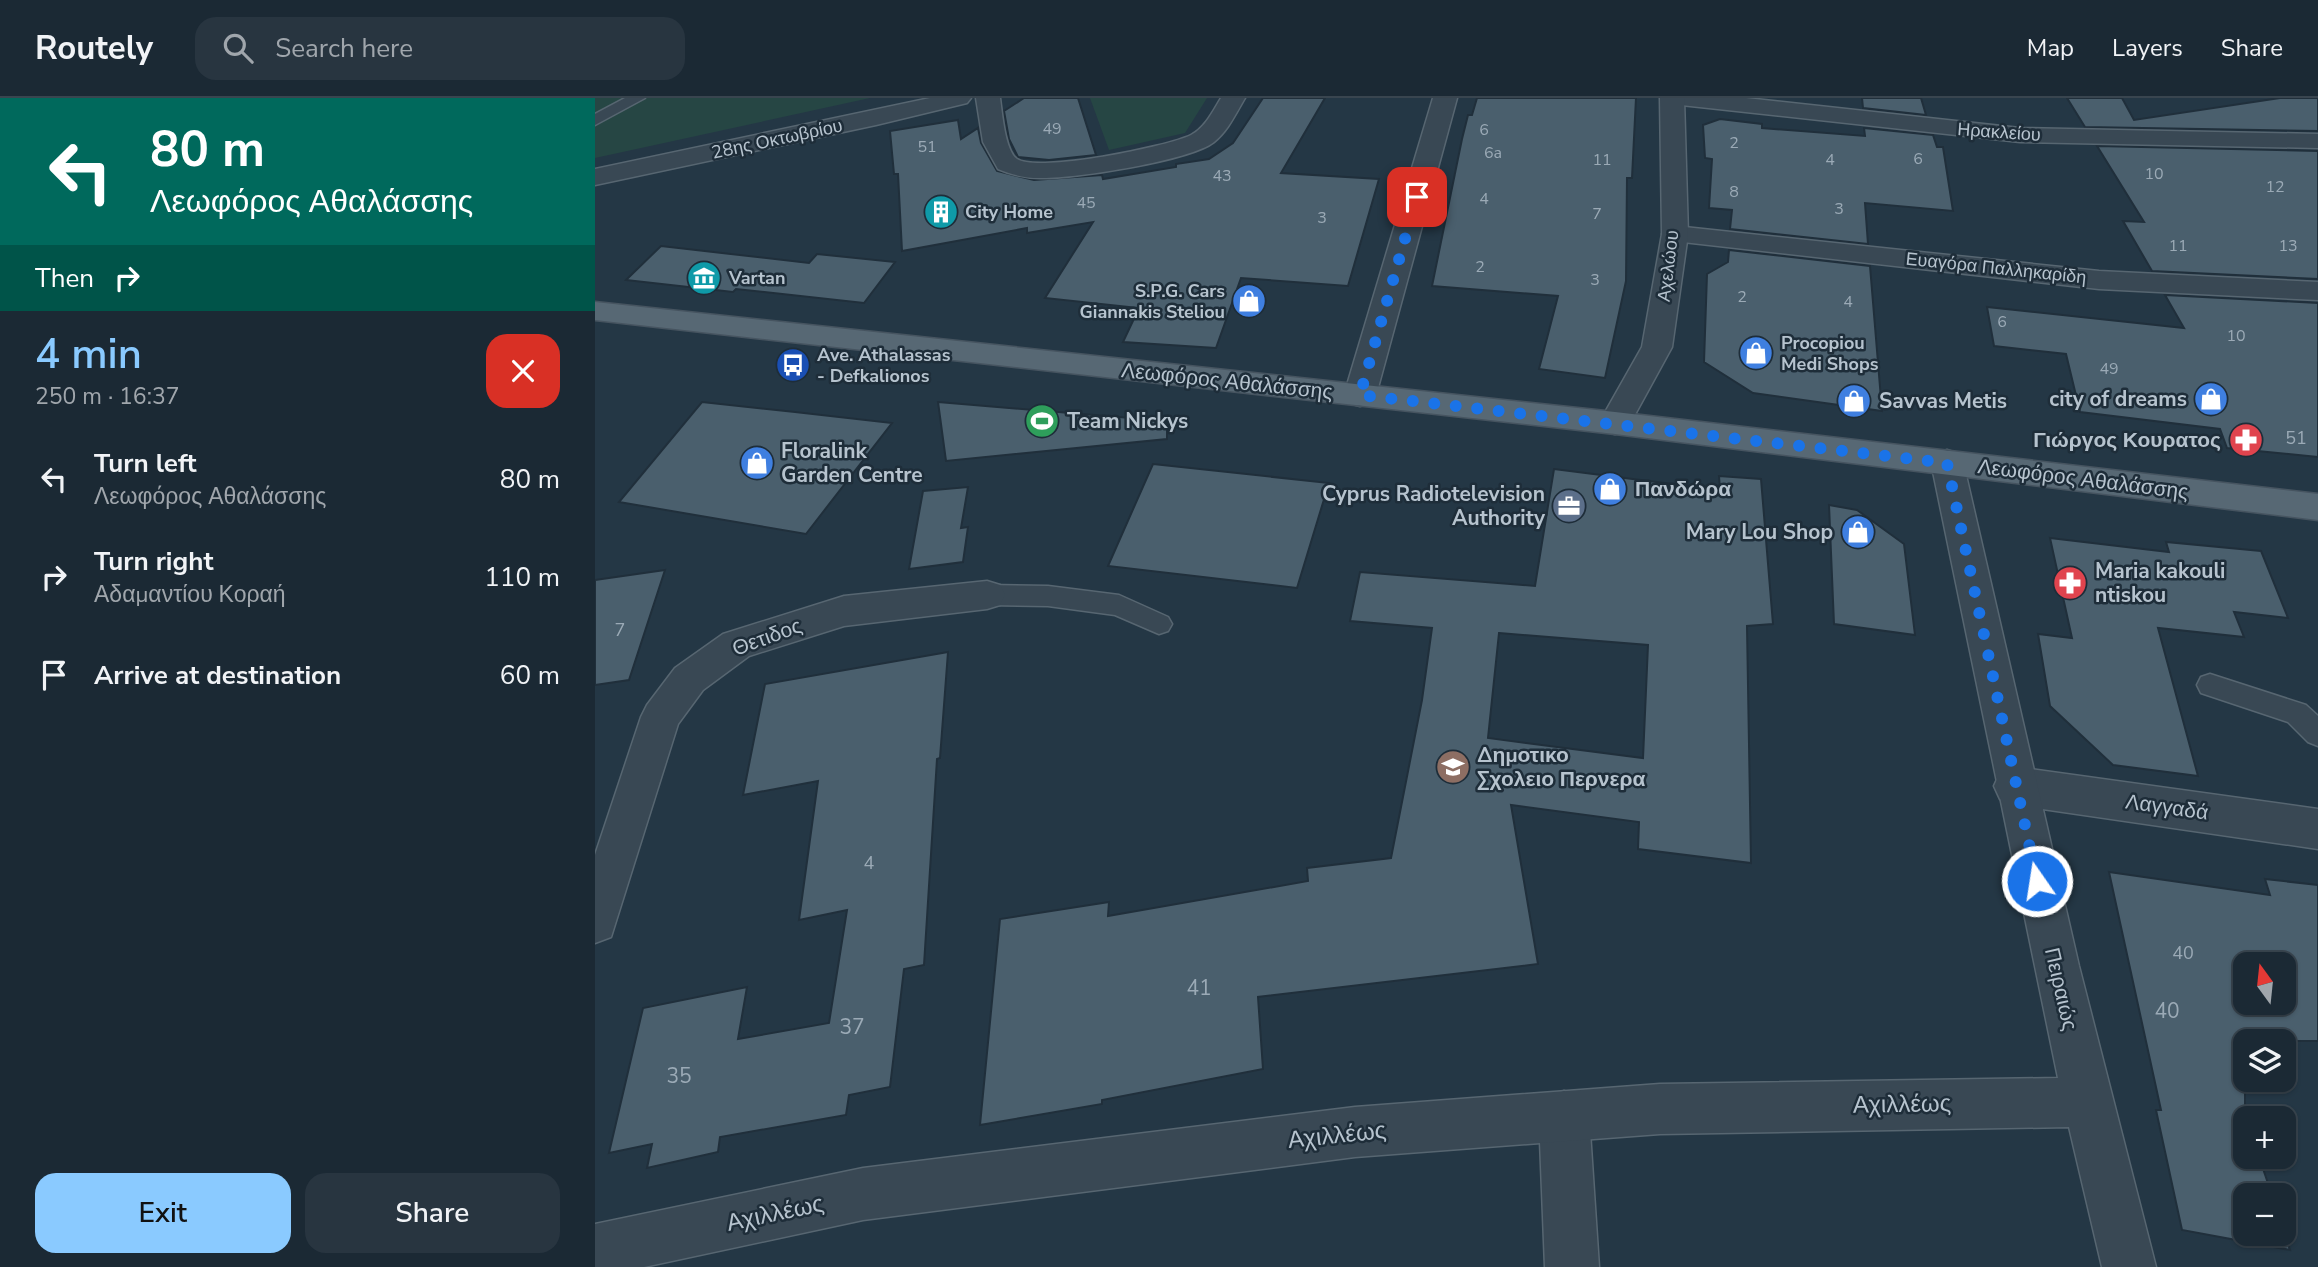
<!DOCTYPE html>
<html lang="en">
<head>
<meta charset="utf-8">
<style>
  body { margin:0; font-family:"Nunito Sans",sans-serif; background:#283540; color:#f1f3f6; height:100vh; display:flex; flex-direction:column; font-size:26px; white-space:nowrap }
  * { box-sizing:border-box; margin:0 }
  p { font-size:23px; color:#a0a6ac }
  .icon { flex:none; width:38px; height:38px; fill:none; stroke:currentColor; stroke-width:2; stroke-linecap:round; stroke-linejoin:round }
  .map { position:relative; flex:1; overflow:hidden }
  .sheet { display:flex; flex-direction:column; background:#1b2934; width:595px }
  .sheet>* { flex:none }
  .guide { background:#00695c; color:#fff; overflow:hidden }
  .needle { width:46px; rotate:345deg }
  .tools { position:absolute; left:1638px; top:854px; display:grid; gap:14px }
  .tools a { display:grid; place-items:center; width:63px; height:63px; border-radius:14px; background:#1b2934; box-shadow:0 2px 5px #0004,0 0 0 2px #39454f; font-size:35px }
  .pin { position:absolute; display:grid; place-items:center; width:60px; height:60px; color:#fff; margin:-30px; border-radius:14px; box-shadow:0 4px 10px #0006 }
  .me { position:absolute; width:77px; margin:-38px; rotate:347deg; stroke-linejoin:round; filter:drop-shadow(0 0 5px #0008) }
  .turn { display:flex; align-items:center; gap:24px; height:147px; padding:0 35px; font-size:32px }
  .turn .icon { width:91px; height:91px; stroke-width:2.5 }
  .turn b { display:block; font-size:49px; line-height:60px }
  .then { display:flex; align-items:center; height:66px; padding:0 35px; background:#0003; gap:14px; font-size:26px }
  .round { display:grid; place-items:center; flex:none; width:74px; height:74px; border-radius:21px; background:#283540 }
  .head { display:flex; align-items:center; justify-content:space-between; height:119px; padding:0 35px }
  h1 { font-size:42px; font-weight:600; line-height:52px; color:#8acaff }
  .primary-button { display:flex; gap:14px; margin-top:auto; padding:14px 35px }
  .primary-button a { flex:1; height:80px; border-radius:21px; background:#8acaff; color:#111; font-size:28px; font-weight:600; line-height:80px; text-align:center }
  .primary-button a+a { background:#283540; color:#f1f3f6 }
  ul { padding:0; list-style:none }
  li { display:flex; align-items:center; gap:21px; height:98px; padding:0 35px }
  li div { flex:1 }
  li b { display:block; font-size:26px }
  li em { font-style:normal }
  header { display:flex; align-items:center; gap:42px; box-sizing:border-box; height:98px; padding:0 35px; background:#1b2934; border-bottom:2px solid #39454f }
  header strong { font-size:33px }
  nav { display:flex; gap:38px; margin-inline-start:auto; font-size:24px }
  .search { width:490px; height:63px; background:#283540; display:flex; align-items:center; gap:18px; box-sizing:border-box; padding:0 24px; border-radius:21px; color:#a0a6ac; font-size:26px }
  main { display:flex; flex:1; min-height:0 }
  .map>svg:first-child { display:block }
  .green { fill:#264644 }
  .building { fill:#4a5f6d; stroke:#202f3b; stroke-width:2; fill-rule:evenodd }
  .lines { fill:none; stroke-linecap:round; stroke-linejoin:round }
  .service-casing { stroke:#576671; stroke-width:3 }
  .minor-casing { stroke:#576671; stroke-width:3 }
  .tertiary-casing { stroke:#576671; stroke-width:3 }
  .primary-casing { stroke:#465460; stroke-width:3 }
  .service { fill:#394854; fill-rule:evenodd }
  .minor { fill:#394854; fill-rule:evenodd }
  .tertiary { fill:#394854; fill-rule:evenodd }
  .primary { fill:#576874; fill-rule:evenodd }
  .route { stroke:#1a73e8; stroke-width:12; stroke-dasharray:0 21.6 }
  .labels { text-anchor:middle; stroke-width:5; stroke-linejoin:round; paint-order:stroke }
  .far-number-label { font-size:16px; fill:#9baab6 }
  .far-street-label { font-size:18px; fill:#b6c3ce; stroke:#1e2d39 }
  .far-poi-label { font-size:18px; font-weight:bold; fill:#b6c3ce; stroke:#1e2d39; text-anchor:start }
  .number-label { font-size:18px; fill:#9baab6 }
  .street-label { font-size:21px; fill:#b6c3ce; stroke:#1e2d39 }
  .poi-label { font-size:21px; font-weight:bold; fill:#b6c3ce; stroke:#1e2d39; text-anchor:start }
  .near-number-label { font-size:21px; fill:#9baab6 }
  .near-street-label { font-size:24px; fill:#b6c3ce; stroke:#1e2d39 }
</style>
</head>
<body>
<header>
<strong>Routely</strong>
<div class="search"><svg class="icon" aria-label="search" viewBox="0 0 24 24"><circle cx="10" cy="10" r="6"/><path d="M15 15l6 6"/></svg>Search here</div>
<nav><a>Map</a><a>Layers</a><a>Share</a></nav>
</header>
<main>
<section class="sheet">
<div class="guide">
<div class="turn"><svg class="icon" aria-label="left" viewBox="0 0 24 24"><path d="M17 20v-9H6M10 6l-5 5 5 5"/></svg><div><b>80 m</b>Λεωφόρος Αθαλάσσης</div></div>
<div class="then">Then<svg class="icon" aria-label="right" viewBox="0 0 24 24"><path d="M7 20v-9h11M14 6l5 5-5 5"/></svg></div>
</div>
<div class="head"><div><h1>4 min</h1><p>250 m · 16:37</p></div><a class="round" style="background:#d93025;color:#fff"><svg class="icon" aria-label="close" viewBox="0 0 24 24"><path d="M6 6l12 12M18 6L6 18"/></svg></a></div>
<ul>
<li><svg class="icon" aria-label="left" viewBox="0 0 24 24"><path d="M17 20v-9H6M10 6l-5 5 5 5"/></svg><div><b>Turn left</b><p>Λεωφόρος Αθαλάσσης</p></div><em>80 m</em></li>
<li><svg class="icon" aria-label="right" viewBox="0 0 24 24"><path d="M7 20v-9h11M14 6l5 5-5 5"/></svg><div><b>Turn right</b><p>Αδαμαντίου Κοραή</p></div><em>110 m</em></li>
<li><svg class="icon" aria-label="arrive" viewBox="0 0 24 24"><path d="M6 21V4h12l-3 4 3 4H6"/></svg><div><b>Arrive at destination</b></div><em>60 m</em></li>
</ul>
<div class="primary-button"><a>Exit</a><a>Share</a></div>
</section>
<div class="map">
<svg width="1723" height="1169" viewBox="0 0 1723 1169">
  <rect width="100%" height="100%" fill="#243745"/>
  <path class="green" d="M0,0H275L0,60Z
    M495,0H612L590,35L514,52Z"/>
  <path class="building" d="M429,0H483L501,57L454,62L423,59L414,41L409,13Z
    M668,0H730L686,75L784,81L753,188L646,180L621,250L528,244L544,210L450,200L498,124L432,135V130L307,153L303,76H299L295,33L363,22L366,41L383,30L386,45L402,73L439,82L507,77L508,81L581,69V66L614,61L638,45Z
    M882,0H1041L1037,80H1032L1031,183L1010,280L944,271L963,198L837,188L867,41L873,17H877Z
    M1267,0H1326L1331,17L1268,10Z
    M1472,0H1527L1539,22L1685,0H1723V33L1490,29Z
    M1125,21L1167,26V30L1270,38L1269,30L1338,37L1342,49H1348L1358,113L1270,105L1273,146L1135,131L1137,112L1114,110L1117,61L1110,60L1108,27Z
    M1502,48L1723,53V181L1557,173L1528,123L1549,124Z
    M66,148L214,165L222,156L300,164L269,205L141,191L138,194L31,182Z
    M1134,152L1275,168L1287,313L1158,295L1109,264L1112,176L1133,164Z
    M1570,197L1723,205V359L1632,350L1625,331L1485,314L1471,256L1399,248L1392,209L1589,230Z
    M107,304L200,314L297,325L211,436L24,404Z
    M343,304L572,323V341L351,363Z
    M558,366L734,385L702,490L513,468Z
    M959,371L1125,392L1124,378L1166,381L1178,526L1152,528L1156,765L1043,751L1044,724L916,707L943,866L663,899L668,971L507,1002V1006L385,1027L405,821L514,804L513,818L713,783L712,770L796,760L827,602L837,530L755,523L765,474L940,488ZM904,535L1053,547L1048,660L893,640Z
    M373,389L366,430L373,429L368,464L314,471L328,393Z
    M1234,407L1262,412L1309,446L1320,537L1239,526Z
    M1455,440L1574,454L1571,444L1666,453L1693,520L1639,514L1649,539L1563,530L1603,678L1518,667L1455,608L1443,536L1477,540Z
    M70,472L34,582L0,587V482Z
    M353,554L345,660L342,661L329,867L309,871L295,989L254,997L251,1017L125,1039L123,1054L52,1070L57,1046L14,1055L48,910L152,889L143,941L234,925L252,812L204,822L223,683L148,697L170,586Z
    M1514,774L1675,797L1670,781L1723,787V943H1650V1059H1664L1677,1097H1650V1136L1689,1134L1695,1152L1587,1132L1561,1012H1566ZM1650,866H1689V905H1650Z"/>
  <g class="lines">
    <g class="service-casing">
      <path id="service" d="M30,0H50L0,27V16Z
        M392,487L453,488L524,497L573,519L577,526L573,533L564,536L520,517L453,508L392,507L383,504L380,497L383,490Z
        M1615,576L1711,607L1723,618V648L1713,644L1693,624L1606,595L1602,587L1606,579Z"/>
    </g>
    <g class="minor-casing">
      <path id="minor" d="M381,0H405C407,14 410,53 422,61C443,75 571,49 596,37C610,30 618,13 626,0H650C641,15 633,33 619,44C595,63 477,81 445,80C430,80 417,77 403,71L388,44Z
        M1074,0H1151L1425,30L1723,36V50L1425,44L1086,7L1078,5Z
        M1080,128L1504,173L1723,184V202L1504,191L1070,142L1067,136L1070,130Z
        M392,483L405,487L410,497L405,507L392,511L249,528L154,558L108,592L83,626L16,839L0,845V757L46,619L52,607L80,570L128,536L249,498Z
        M1420,669L1723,711V751L1420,707L1405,701L1399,688L1405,675Z
        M969,993L987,1000L994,1018L1004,1169H950L944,1018L951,1000Z"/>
    </g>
    <g class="tertiary-casing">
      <path id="tertiary" d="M335,0H376L372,5L281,27L0,87V71Z
        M838,0H862L781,297L776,305L765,308L754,305L749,297Z
        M1065,0H1089L1093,136L1077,249L1031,333L1020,336L1009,333L1004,325L1047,249L1067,136Z
        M1352,352L1364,356L1368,364L1484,868L1561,1169H1507L1474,1029L1065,1036L760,1059L268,1122L49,1169H0V1126L268,1070L760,1009L1065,986L1463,980L1336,364L1340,356Z"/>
    </g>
    <g class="primary-casing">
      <path id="primary" d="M0,204L1020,314L1723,396V422L1020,336L0,222Z"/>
    </g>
    <use href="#service" class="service"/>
    <use href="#minor" class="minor"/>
    <use href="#tertiary" class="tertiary"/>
    <use href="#primary" class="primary"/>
  </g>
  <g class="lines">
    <path class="route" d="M822,99L765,297L1352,365L1442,783"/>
  </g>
  <defs>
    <g id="building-disc" transform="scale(1.75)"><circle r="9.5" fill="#0f9aa8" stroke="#1e2d39"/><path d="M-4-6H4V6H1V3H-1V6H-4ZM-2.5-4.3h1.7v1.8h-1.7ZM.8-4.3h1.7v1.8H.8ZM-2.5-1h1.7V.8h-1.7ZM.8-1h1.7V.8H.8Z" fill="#fff"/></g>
    <g id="museum-disc" transform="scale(1.75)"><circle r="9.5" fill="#0f9aa8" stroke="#1e2d39"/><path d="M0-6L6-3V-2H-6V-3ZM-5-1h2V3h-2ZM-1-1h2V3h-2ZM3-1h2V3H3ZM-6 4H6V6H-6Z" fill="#fff"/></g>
    <g id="shop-disc" transform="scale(1.75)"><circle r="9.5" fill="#3f7fe0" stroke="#1e2d39"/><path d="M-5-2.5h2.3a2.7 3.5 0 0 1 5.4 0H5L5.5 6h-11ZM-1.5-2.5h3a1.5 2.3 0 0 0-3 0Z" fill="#fff"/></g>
    <g id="bus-disc" transform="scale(1.75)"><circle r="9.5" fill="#1a4fb4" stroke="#1e2d39"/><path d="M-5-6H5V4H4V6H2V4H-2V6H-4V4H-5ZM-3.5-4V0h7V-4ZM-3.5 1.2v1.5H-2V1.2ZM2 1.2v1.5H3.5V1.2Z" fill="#fff"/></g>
    <g id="stadium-disc" transform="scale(1.75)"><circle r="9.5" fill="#2e9e5b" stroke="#1e2d39"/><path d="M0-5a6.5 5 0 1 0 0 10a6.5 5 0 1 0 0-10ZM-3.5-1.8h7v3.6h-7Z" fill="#fff"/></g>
    <g id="pharmacy-disc" transform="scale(1.75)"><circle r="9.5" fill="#e0444e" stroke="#1e2d39"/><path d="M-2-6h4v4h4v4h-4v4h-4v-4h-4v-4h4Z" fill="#fff"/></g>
    <g id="office-disc" transform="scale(1.75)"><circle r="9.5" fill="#5c6f8a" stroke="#1e2d39"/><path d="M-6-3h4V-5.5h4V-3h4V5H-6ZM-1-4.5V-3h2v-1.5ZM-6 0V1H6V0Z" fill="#fff"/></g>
    <g id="school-disc" transform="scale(1.75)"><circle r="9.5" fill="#8d6e63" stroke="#1e2d39"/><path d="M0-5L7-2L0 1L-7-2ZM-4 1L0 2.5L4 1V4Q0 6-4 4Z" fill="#fff"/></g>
  </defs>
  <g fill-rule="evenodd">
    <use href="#building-disc" x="346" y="114"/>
    <use href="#museum-disc" x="109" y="180"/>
    <use href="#shop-disc" x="654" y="203"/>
    <use href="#shop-disc" x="1161" y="255"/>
    <use href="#bus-disc" x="198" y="267"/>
    <use href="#shop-disc" x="1616" y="301"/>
    <use href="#shop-disc" x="1259" y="303"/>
    <use href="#stadium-disc" x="447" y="323"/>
    <use href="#pharmacy-disc" x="1651" y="342"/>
    <use href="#shop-disc" x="162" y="365"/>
    <use href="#shop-disc" x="1015" y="391"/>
    <use href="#office-disc" x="974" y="408"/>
    <use href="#shop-disc" x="1263" y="434"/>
    <use href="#pharmacy-disc" x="1475" y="485"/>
    <use href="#school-disc" x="858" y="669"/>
  </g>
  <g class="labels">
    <g class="far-number-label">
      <text x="457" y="36">49</text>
      <text x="889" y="37">6</text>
      <text x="1139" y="50">2</text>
      <text x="332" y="54">51</text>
      <text x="898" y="60">6a</text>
      <text x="1323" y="66">6</text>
      <text x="1007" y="67">11</text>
      <text x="1235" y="67">4</text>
      <text x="1559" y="81">10</text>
      <text x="627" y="83">43</text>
      <text x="1680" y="94">12</text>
      <text x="1139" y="99">8</text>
      <text x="889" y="106">4</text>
      <text x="491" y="110">45</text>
      <text x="1244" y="116">3</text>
      <text x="1002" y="121">7</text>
      <text x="727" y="125">3</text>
      <text x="1583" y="153">11</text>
      <text x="1693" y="153">13</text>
      <text x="885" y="174">2</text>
      <text x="1000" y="187">3</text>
      <text x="1147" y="204">2</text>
      <text x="1253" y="209">4</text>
      <text x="1407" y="229">6</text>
      <text x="1641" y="243">10</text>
      <text x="1514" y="276">49</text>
    </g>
    <g class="far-street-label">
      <text transform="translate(1404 34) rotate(4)" y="6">Ηρακλείου</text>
      <text transform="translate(182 41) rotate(-12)" y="6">28ης Οκτωβρίου</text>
      <text transform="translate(1073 168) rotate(-83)" y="6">Αχελώου</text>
      <text transform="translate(1401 170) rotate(6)" y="6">Ευαγόρα Παλληκαρίδη</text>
    </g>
    <g class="far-poi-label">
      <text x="370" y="120">City Home</text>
      <text x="134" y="186">Vartan</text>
      <text x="630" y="199" text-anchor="end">S.P.G. Cars<tspan x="630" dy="21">Giannakis Steliou</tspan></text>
      <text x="1186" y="251">Procopiou<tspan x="1186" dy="21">Medi Shops</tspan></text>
      <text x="222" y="263">Ave. Athalassas<tspan x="222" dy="21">- Defkalionos</tspan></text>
    </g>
    <g class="number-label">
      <text x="1701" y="346">51</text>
      <text x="25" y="538">7</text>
      <text x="274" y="771">4</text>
      <text x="1588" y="861">40</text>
    </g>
    <g class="street-label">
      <text transform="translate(632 283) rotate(6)" y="7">Λεωφόρος Αθαλάσσης</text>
      <text transform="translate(1488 381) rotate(7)" y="7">Λεωφόρος Αθαλάσσης</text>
      <text transform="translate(172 539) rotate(-20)" y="7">Θετιδος</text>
      <text transform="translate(1572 709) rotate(8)" y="7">Λαγγαδά</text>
      <text transform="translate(1466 891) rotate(77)" y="7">Πειραιώς</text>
    </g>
    <g class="poi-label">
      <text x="1592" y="308" text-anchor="end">city of dreams</text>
      <text x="1284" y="310">Savvas Metis</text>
      <text x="472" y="330">Team Nickys</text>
      <text x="1626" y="349" text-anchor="end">Γιώργος Κουρατος</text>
      <text x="186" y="360">Floralink<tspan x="186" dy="24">Garden Centre</tspan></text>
      <text x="1040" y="398">Πανδώρα</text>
      <text x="950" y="403" text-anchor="end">Cyprus Radiotelevision<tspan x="950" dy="24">Authority</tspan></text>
      <text x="1238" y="441" text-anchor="end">Mary Lou Shop</text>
      <text x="1500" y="480">Maria kakouli<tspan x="1500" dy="24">ntiskou</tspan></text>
      <text x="882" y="664">Δημοτικο<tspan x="882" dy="24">Σχολειο Περνερα</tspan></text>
    </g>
    <g class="near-number-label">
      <text x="604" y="897">41</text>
      <text x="1572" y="920">40</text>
      <text x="257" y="936">37</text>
      <text x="84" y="985">35</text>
    </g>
    <g class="near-street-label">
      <text transform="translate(1307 1006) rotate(-1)" y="8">Αχιλλέως</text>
      <text transform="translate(742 1037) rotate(-6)" y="8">Αχιλλέως</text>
      <text transform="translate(180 1115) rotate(-12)" y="8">Αχιλλέως</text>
    </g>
  </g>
</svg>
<div class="tools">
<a><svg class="needle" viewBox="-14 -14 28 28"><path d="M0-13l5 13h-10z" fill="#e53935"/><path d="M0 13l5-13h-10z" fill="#a0a6ac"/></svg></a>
<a><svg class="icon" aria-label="layers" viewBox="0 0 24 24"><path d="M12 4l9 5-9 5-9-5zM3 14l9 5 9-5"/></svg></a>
<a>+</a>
<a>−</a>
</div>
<div class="pin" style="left:822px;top:99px;background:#d93025"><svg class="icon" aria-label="arrive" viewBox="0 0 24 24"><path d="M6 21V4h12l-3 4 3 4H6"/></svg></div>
<svg class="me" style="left:1442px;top:783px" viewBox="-20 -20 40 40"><circle r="17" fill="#1a73e8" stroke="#fff" stroke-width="3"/><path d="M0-11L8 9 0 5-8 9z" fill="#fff"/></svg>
</div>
</main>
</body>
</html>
